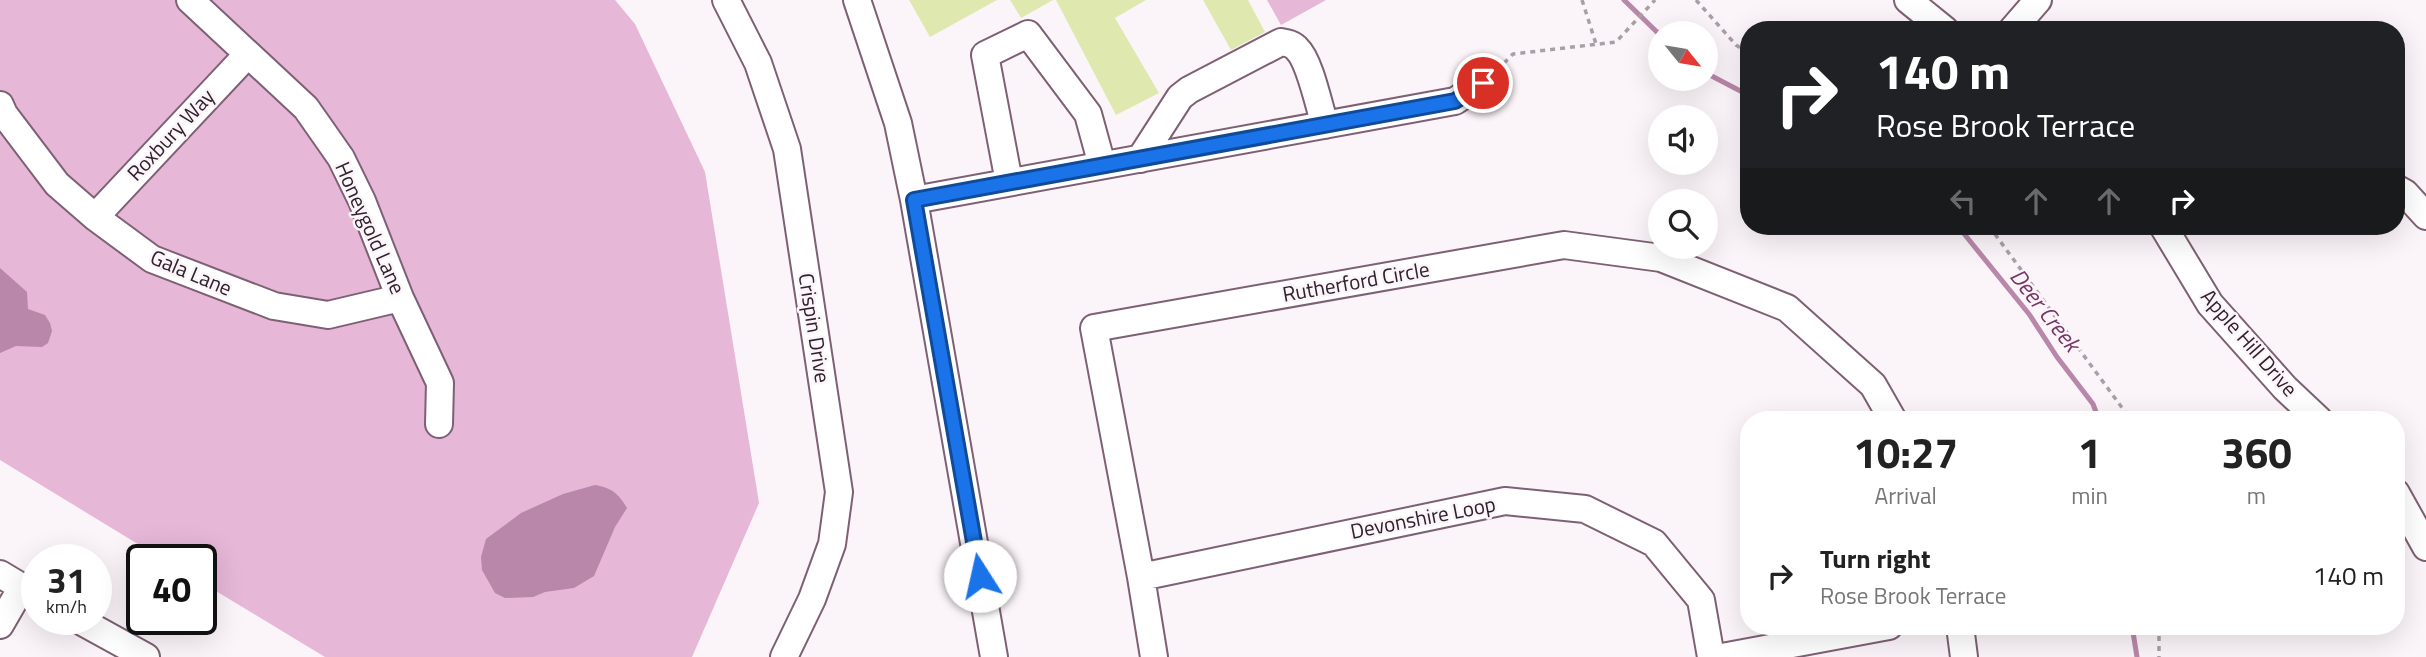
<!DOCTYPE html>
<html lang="en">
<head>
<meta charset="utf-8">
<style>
  body { margin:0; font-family:"Titillium Web",sans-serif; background:#f6f6f6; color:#222; height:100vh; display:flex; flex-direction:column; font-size:26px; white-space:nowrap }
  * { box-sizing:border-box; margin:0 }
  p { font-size:23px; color:#767676 }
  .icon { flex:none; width:38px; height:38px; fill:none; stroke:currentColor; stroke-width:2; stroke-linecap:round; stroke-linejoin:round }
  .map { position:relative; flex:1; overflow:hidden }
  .sheet { position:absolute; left:1740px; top:411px; width:665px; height:224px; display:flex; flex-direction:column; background:#fff; border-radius:28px; box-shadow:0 7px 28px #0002 }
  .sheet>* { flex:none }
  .top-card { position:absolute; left:1740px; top:21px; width:665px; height:214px; border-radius:28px; box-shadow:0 7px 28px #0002; background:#202124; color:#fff; overflow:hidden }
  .needle { width:46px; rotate:120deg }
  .controls { position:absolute; left:1648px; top:21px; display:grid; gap:14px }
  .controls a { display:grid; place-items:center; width:70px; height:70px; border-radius:50%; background:#fff; box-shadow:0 7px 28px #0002; font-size:35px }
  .speed { position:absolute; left:21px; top:544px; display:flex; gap:14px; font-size:35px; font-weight:700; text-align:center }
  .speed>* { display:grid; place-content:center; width:91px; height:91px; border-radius:50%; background:#fff; box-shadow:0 7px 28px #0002; line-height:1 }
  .speed small { font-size:18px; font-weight:400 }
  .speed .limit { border:4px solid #111; border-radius:10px; background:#fff; color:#111 }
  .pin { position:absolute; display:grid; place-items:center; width:60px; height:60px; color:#fff; margin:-30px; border:4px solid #fff; border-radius:50%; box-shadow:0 2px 7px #0007 }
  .me { position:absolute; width:77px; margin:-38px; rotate:350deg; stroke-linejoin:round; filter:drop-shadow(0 0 5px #0008) }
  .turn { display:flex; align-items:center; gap:24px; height:147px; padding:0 21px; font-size:32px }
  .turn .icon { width:91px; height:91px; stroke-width:2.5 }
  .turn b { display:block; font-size:49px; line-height:60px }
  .lanes { display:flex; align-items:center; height:66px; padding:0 21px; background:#0003; justify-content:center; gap:35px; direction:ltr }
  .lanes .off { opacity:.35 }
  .eta { display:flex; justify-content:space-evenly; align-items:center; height:119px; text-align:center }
  .eta b { font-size:42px; font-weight:700; line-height:49px }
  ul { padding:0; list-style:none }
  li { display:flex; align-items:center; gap:21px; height:91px; padding:0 21px }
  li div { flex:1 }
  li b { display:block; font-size:26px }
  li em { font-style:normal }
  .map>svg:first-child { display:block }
  .green { fill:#e6b7d7 }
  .water { fill:#b987a9 }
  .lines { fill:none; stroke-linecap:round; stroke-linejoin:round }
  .stream { stroke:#b987a9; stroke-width:5 }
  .building { fill:#dfe9af }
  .minor-casing { stroke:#7e6074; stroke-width:30 }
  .path { stroke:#a9a0a7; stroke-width:3.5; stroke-dasharray:5 5; stroke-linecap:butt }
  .minor { stroke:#fff; stroke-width:26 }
  .route-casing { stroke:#114b97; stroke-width:18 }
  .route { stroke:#1a73e8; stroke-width:12 }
  .labels { text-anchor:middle; stroke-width:5; stroke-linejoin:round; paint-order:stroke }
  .street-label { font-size:21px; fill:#2f222b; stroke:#fbf4f9 }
  .water-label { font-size:23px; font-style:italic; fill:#753664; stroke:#fbf4f9 }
</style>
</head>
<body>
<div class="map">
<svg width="2426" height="657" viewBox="0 0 2426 657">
  <rect width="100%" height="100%" fill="#fbf4f9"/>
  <path class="green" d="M0,0H615L635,24L705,172L759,503L692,657H325L201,582V560H164L0,460Z
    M1267,0H1326L1281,25Z"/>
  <path class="water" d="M0,268L27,292L28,309L45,315L50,323L52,331L48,343L42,347L16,346L0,353Z
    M595,485C612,488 618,493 627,508L615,527L594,576L574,588L545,592L533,597L505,598L495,593L482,570L481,557L486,539L521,513L563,494Z"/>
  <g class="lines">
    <path class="stream" d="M1624,0L1661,36
      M1706,73L1748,95
      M1955,226L1961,230L2029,314L2057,357L2093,404L2099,420
      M2132,626L2137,657"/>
  </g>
  <path class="building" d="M909,0H997L930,37Z
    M1010,0H1053L1021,18Z
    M1056,0H1146L1115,18L1159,93L1116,115Z
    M1203,0H1248L1265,32L1231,50Z"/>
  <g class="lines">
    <g class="minor-casing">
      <path id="minor" d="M190,0L306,108L341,158L362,201L400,298L440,383L439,424
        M726,0L758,63L787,149L839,492L832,544L812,599L784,657
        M857,0L898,123L914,200L994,657
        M1908,0L1945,30
        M2012,30L2038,0
        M0,105L4,114L57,184L95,217L152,259L274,306L328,315L400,298
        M1140,159L1180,97L1189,90L1281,42C1287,43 1293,44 1297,49C1310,61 1319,107 1325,125
        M1009,182L985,55L1028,34L1088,114L1102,165
        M2396,188L2405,193L2426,216
        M914,200L1455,101L1483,83
        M95,217L248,54
        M2163,226L2210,304L2285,388L2319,420
        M2396,493L2426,547
        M0,574L35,595
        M1141,577L1505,501L1585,509L1654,543L1701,600L1711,657
        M79,620L146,657
        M0,625L22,587
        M1960,626L1964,657
        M1154,657L1141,577L1094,328L1564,245L1661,258L1787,308L1873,385L1893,420
        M1722,657L1889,626"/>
    </g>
    <path class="path" d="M1582,0L1596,44
      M1696,0L1736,45L1748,53
      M1497,70L1513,54L1616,42L1655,0
      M1989,226L2131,420
      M2159,626V657"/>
    <use href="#minor" class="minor"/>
  </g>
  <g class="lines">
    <g class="route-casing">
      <path id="route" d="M980,576L914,200L1455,101L1483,83"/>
    </g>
    <use href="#route" class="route"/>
  </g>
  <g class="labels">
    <g class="street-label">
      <text transform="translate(171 135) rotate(-47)" y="7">Roxbury Way</text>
      <text transform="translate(370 228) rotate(66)" y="7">Honeygold Lane</text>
      <text transform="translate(191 273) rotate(23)" y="7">Gala Lane</text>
      <text transform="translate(1356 282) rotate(-10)" y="7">Rutherford Circle</text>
      <text transform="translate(814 328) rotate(81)" y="7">Crispin Drive</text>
      <text transform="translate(2249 343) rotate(49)" y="7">Apple Hill Drive</text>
      <text transform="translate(1423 518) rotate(-11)" y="7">Devonshire Loop</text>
    </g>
    <g class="water-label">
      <text transform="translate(2045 310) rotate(52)" y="8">Deer Creek</text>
    </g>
  </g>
</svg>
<div class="controls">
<a><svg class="needle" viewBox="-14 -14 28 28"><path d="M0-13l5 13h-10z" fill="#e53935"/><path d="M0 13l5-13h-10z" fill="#767676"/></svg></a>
<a><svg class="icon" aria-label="sound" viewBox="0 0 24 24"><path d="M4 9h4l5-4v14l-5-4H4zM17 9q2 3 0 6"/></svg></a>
<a><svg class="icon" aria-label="search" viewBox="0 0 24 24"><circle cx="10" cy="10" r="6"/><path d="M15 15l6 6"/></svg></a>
</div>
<div class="speed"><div>31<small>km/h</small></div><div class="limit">40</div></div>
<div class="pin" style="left:1483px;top:83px;background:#d93025"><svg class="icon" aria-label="arrive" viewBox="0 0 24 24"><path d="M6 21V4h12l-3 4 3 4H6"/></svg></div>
<svg class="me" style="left:980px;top:576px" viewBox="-20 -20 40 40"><circle r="19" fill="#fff"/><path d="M0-13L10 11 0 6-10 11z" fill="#1a73e8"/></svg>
<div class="top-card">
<div class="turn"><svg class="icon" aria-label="right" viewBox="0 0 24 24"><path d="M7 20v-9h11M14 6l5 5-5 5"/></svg><div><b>140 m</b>Rose Brook Terrace</div></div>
<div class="lanes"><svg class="icon off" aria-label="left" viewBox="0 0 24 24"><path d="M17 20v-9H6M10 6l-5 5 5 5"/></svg><svg class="icon off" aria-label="ahead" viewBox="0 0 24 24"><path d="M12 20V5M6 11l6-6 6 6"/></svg><svg class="icon off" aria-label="ahead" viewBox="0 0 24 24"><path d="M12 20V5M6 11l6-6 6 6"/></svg><svg class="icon" aria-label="right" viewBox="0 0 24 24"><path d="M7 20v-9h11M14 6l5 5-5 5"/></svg></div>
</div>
<section class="sheet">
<div class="eta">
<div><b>10:27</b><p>Arrival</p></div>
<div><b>1</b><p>min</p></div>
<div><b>360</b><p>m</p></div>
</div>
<ul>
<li><svg class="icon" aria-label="right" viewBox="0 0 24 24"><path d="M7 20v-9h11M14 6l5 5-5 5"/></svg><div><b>Turn right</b><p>Rose Brook Terrace</p></div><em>140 m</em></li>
</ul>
</section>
</div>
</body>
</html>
